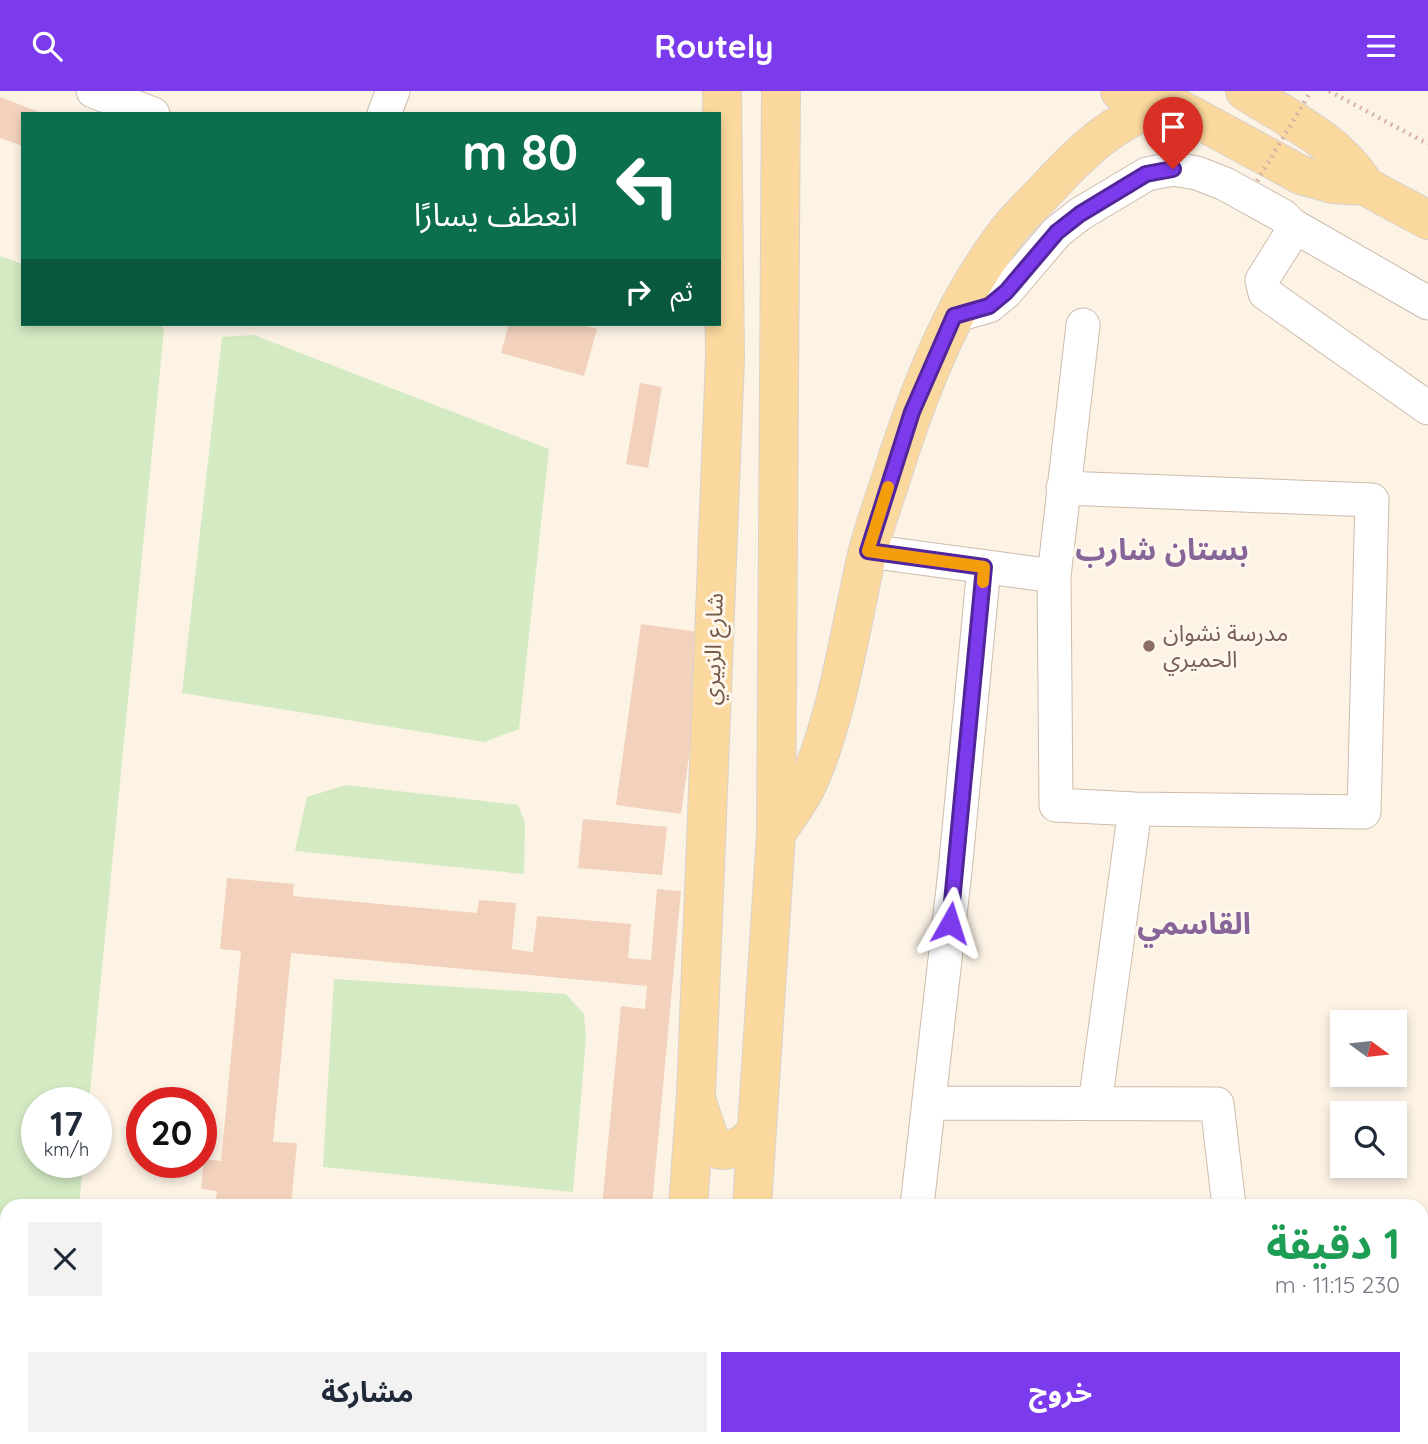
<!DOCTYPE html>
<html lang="ar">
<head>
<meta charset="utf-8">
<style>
  body { margin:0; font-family:Quicksand,"Noto Sans Arabic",sans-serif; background:#f2f2f3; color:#1f2937; direction:rtl; height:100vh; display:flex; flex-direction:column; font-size:26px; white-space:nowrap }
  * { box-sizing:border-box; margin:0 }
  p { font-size:23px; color:#747a83 }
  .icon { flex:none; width:38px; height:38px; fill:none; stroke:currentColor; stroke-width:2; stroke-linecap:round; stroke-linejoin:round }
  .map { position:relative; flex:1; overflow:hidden; direction:ltr }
  .details { position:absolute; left:0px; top:1108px; width:1428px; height:247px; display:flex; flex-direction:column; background:#fff; border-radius:21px 21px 0 0; box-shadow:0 4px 10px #0003; direction:rtl }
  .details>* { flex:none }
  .top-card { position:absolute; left:21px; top:21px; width:700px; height:214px; border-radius:0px; box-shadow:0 4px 10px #0003; direction:rtl; background:#0b6e4f; color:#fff; overflow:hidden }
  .needle { width:46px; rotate:105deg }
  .tools { position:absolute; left:1330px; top:919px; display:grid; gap:14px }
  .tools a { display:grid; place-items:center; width:77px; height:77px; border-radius:0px; background:#fff; box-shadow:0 4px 10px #0003; font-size:35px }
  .speed { position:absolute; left:21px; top:996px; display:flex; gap:14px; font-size:35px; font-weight:700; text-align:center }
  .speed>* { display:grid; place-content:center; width:91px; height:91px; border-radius:50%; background:#fff; box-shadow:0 4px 10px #0003; line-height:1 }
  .speed small { font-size:18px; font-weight:400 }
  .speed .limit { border:10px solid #d22; background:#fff; color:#111 }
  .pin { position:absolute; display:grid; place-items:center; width:60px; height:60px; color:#fff; margin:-72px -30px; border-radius:50% 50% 50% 0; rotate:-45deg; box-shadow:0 0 7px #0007 }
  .pin .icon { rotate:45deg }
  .me { position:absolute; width:77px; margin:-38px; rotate:6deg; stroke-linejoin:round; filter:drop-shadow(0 0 5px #0008) }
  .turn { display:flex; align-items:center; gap:24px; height:147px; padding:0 28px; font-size:32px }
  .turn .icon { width:91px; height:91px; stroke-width:2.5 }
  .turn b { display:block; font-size:49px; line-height:60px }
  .then { display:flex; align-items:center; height:66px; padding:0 28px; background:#0003; gap:14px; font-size:26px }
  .round { display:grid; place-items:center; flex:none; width:74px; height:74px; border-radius:0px; background:#f2f2f3 }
  .head { display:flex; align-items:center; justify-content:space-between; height:119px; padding:0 28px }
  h1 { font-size:42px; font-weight:700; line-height:52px; color:#1e9e55 }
  .button { display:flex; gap:14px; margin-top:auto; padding:14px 28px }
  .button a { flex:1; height:80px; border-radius:0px; background:#7c3aed; color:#fff; font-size:28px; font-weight:700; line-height:80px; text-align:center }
  .button a+a { background:#f2f2f3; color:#1f2937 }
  header { display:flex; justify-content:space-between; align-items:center; height:91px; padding:0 28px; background:#7c3aed; color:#fff; font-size:32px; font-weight:700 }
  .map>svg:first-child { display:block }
  .green { fill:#d3eac3 }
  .building { fill:#f2d2bd }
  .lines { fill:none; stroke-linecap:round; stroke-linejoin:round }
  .minor-casing { stroke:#cebbac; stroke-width:35 }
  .major-casing { stroke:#d9d1cc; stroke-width:40 }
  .path { stroke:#d7b5a0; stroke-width:4.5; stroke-dasharray:2 5; stroke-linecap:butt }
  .minor { stroke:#fff; stroke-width:33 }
  .major { stroke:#fbd99e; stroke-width:38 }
  .path-bridge { stroke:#d7b5a0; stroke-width:4.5; stroke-dasharray:2 5; stroke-linecap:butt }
  .route-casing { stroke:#51269a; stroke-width:18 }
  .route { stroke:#7c3aed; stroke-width:12 }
  .slow { stroke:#f59e0b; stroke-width:12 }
  .education-dot { fill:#8d6e63; stroke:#fff7ec; stroke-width:2.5 }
  .labels { text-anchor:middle; stroke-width:6; stroke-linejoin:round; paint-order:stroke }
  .education-label { font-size:23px; fill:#785e54; stroke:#fff7ec; text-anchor:start }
  .street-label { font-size:23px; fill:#765a4a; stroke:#fff7ec }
  .district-label { font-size:30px; font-weight:bold; fill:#886599; stroke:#fff7ec }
</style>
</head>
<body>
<header><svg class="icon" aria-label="menu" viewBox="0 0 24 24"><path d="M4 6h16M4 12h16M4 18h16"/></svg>Routely<svg class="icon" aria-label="search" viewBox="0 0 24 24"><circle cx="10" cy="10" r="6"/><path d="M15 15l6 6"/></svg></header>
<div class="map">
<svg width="1428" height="1353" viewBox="0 0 1428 1353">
  <rect width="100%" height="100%" fill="#fcf3e5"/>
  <path class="green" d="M0,165L23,173V233H161L164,238L89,1011L37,1012V1071H83L79,1115H7V1348H56V1353H0Z
    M254,244L549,358L519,638L484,651L182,602L222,246Z
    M346,694L518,714L525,732L524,783L295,760L307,706Z
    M334,888L566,903L584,923L586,947L573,1101L323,1076Z"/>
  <path class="building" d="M0,6L44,23H23V55L0,47Z
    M509,233H577L597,238L584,285L501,262Z
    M640,292L662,296L648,377L626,373Z
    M641,533L706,542L681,723L616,714Z
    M583,728L667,736L662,784L578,777Z
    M227,787L294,793L293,805L477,822L479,809L516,812L512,858L533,861L537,825L631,833L628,867L651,869L657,798L681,800L652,1115H602L621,915L645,918L647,895L291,862L273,1051L297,1052L291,1115H215L217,1100L201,1098L204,1068L221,1070L241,860L220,858Z
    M178,1348H551L584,1350V1353H177Z"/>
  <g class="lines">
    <g class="minor-casing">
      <path id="minor" d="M93,0L153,23
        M384,23L393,0
        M1292,134L1428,212
        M954,225L989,215L1006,201L1057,141L1080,123L1147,83L1173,78L1197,82L1225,93L1283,125L1292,134L1289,146L1262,189L1265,202L1428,317
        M1063,397L1372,409L1364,721L1135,718L1056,714L1054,485L1083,234
        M868,460L1054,485
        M930,1012L1217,1013L1229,1115
        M1095,1013L1135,718
        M917,1115L955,780L984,476
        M1308,1348L1411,1353
        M877,1353L878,1348"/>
    </g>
    <g class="major-casing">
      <path id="major" d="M1120,0L1170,13L1301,84L1333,93L1365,95L1428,129
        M1245,0C1287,27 1340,51 1365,95
        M776,743C786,727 799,711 807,694C838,627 850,537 867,464C874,435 885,407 894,378C921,294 953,212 1007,141C1019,126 1034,112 1047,98C1082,60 1118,24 1170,13
        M697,1011L710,1050L720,1059C737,1059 745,1054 756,1041
        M688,1115L696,1005L725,267L722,0
        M752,1115L776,743L781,0
        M676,1353V1348
        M738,1353V1348"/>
    </g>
    <path class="path" d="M1329,0L1428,53"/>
    <use href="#minor" class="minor"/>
    <use href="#major" class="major"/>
    <path class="path-bridge" d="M1257,90L1311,0"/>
  </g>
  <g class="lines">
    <g class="route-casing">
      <path id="route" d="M950,832L984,476L868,460L912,321L954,225L989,215L1006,201L1057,141L1080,123L1146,83L1173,78"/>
    </g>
    <use href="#route" class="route"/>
    <path class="slow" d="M888,396L868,460L984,476L983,491"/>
  </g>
  <circle class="education-dot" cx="1149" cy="555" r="7"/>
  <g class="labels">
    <g class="education-label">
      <text x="1163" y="550">مدرسة نشوان<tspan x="1163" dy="26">الحميري</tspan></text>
    </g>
    <g class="street-label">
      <text transform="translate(713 558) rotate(-88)" y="8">شارع الزبيري</text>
    </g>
    <g class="district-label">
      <text x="1162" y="469">بستان شارب</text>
      <text x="1194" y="843">القاسمي</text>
    </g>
  </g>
</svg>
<div class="tools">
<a><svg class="needle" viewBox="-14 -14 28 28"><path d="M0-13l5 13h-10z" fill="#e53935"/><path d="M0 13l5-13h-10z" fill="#747a83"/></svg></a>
<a><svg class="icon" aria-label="search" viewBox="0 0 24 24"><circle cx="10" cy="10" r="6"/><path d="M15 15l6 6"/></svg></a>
</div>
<div class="speed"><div>17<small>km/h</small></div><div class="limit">20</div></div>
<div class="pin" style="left:1173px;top:78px;background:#d93025"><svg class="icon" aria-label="arrive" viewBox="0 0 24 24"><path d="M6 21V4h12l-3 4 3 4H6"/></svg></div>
<svg class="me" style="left:950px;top:832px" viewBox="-20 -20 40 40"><path d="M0-17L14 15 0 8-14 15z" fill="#7c3aed" stroke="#fff" stroke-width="4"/></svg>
<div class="top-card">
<div class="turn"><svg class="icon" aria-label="left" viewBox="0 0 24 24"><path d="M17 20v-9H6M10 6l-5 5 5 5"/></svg><div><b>80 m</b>انعطف يسارًا</div></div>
<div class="then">ثم<svg class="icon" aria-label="right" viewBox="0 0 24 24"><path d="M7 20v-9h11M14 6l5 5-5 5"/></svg></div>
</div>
<section class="details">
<div class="head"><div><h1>1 دقيقة</h1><p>230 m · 11:15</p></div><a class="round"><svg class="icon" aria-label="close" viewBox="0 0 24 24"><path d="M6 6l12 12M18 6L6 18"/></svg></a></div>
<div class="button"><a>خروج</a><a>مشاركة</a></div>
</section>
</div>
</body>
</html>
